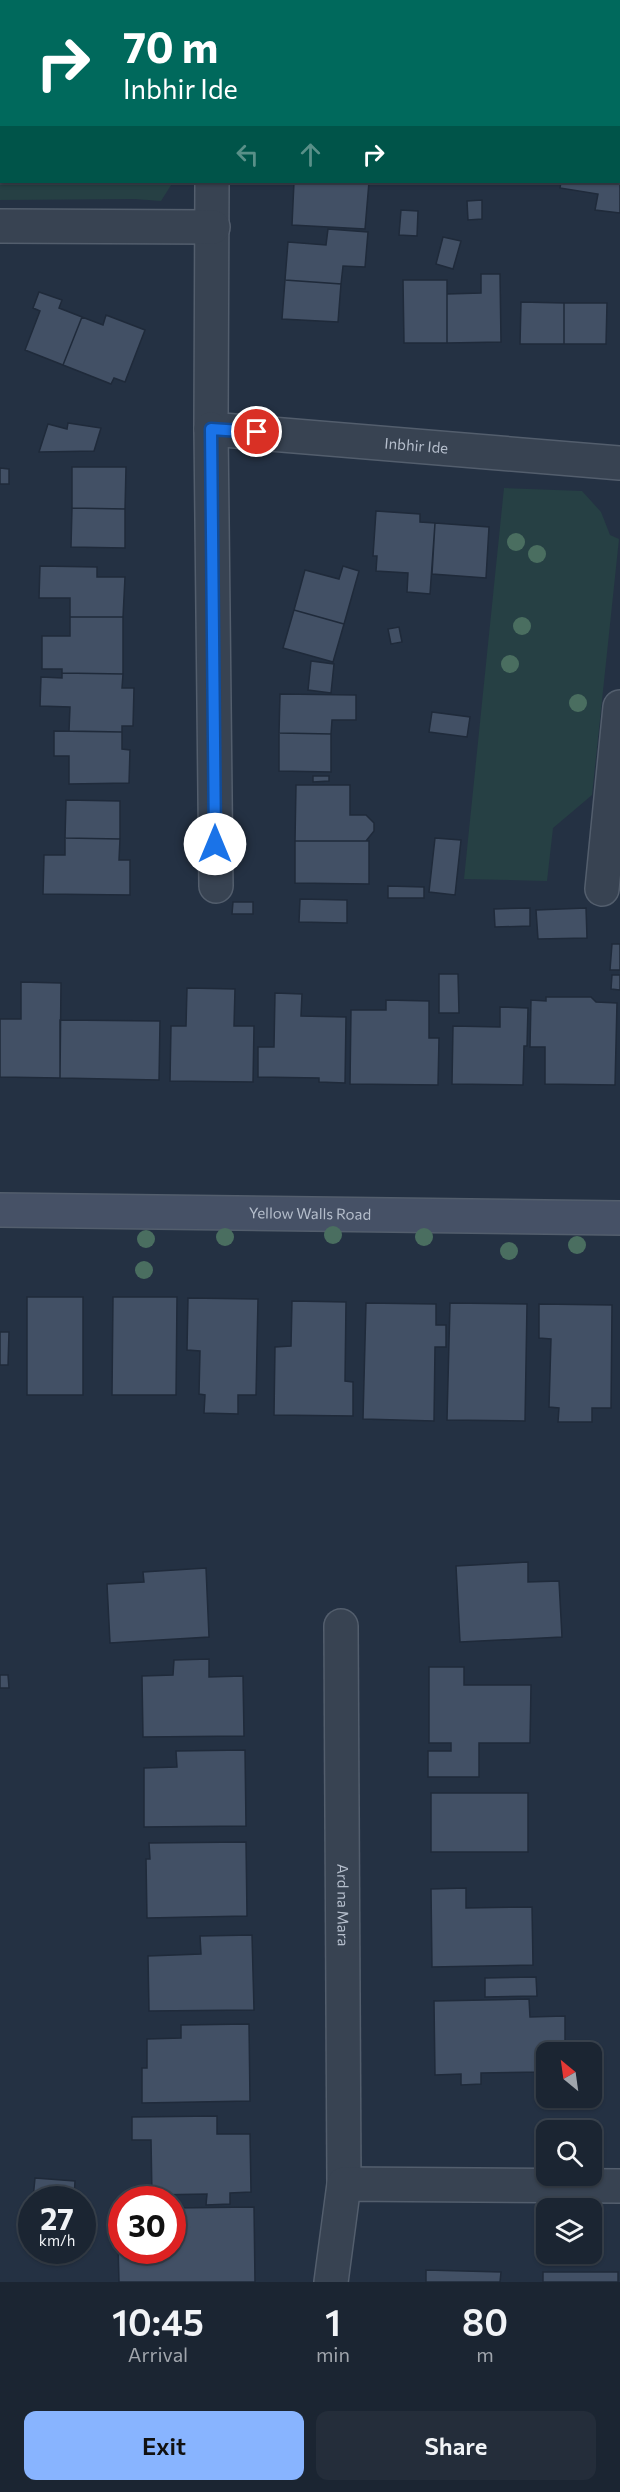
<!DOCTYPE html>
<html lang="en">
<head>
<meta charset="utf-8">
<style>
  body { margin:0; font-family:Commissioner,sans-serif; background:#242d3a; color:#f1f3f6; height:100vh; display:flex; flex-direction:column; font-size:22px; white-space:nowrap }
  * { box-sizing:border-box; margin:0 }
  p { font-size:20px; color:#a0a5ac }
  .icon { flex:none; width:33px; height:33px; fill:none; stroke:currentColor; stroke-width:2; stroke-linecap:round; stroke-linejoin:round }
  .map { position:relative; height:2282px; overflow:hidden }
  .details { display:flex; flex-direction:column; background:#1b2532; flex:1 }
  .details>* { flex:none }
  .hud { position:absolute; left:0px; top:0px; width:621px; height:183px; box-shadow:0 2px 4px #0004,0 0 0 2px #39424d; background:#00695c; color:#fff; overflow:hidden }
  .needle { width:39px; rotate:331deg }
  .buttons { position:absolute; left:536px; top:2042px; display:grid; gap:12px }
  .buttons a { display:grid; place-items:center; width:66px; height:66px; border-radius:12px; background:#1b2532; box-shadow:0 2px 4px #0004,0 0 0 2px #39424d; font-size:30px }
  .speed { position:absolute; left:18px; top:2186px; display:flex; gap:12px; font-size:30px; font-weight:700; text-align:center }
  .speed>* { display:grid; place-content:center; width:78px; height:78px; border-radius:50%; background:#1b2532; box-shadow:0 2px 4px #0004,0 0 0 2px #39424d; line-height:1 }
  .speed small { font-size:15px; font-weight:400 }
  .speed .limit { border:9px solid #d22; background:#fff; color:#111 }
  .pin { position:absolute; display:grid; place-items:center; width:51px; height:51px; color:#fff; margin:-26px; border:3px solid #fff; border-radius:50%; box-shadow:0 2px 6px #0007 }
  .me { position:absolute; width:66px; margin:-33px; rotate:0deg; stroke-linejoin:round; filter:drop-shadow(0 0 4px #0008) }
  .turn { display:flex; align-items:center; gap:21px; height:126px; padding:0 24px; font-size:27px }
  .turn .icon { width:78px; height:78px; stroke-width:2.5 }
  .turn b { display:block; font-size:42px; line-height:51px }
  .lanes { display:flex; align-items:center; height:57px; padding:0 24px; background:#0003; justify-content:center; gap:30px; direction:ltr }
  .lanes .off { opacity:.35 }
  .eta { display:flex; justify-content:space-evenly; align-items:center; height:102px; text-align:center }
  .eta b { font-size:36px; font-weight:600; line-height:42px }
  .button { display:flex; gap:12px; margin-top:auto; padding:12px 24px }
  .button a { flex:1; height:69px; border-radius:12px; background:#88b4ff; color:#111; font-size:24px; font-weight:600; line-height:69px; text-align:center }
  .button a+a { background:#242d3a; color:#f1f3f6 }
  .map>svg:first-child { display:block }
  .green { fill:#264044 }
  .building { fill:#425065; stroke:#1f2a3a; stroke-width:1.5 }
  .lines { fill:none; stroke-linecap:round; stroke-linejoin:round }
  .street-casing { stroke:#535e6d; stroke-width:36 }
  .secondary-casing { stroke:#535e6d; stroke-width:36 }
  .street { stroke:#384352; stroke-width:33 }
  .secondary { stroke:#465166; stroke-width:33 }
  .tree { fill:#4a6e60 }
  .route-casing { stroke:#114b97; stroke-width:15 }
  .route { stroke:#1a73e8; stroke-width:10 }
  .labels { text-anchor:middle; stroke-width:5; stroke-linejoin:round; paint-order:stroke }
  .street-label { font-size:15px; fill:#b5becc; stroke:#1d2838 }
</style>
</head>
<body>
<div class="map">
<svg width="620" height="2282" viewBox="0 0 620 2282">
  <rect width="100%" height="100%" fill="#243143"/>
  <path class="green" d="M0,0H187L2,2V182H173L161,201L135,199L0,200Z
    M504,488L582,491L601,512L610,535L619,539L592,795L553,828L547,881L464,879Z"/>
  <path class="building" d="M252,0H299L252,2Z
    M620,158V213L595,210L598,194L560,188L561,182H620Z
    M294,182H369L365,229L292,225Z
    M482,200V219L468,220L467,201Z
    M401,210L418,211L417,236L399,235Z
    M328,229L368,232L365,267L343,266L341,284L285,280L288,242L326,245Z
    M443,237L461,241L453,269L436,264Z
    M481,274H500L501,342L447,343V294L481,293Z
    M285,280L341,284L338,322L282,319Z
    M403,280H447V343H404Z
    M39,292L62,300L59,308L82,317L63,365L25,350L40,311L33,308Z
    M521,302L564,303V344H520Z
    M564,303H607L606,344H564Z
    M106,315L145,330L125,382L114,378L111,384L63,365L82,317L103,325Z
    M68,423L101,428L94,451L39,452L48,424L67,429Z
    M72,467H126L125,509L72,508Z
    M0,468L9,469V484H0Z
    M72,508L125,509V548L71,547Z
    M376,511L420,514V522L435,523L430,594L407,592L408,573L376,571L377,556H373Z
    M435,523L489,527L486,578L432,574Z
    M40,566L97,567V577H125L123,617H70V598H39Z
    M343,566L359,571L344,624L294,610L305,570L339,579Z
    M294,610L344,624L333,662L283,648Z
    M70,617H123V674L62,673V669H42V636H70Z
    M399,627L402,642L391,644L388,629Z
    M311,661L334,664L331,693L308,690Z
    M62,673L123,674L122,688H134L133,726H122V732L69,731L70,707L40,706L41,677L62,678Z
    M280,694L356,695V720H332L331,734L279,733Z
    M432,712L470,717L467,737L429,732Z
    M54,731L122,732V749L130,750L129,783L69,784V756H54Z
    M279,733L331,734V772L279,771Z
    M313,776H329V781L313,782Z
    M296,785H350V815H366L374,823V831L366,841H295Z
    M66,800L120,801V839L65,838Z
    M65,838L120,839L119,860H130V895L43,894L44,855H65Z
    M435,838L461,840L455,895L429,892Z
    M295,841H369V884L295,883Z
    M388,886L424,887V898H388Z
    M300,899L347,900V923L299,922Z
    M233,902H253V914H232Z
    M530,908V926L495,927L494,909Z
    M586,908L587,938L538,939L536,910Z
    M612,944H620V970H610Z
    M439,974H458L459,1013H439Z
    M612,975H620V990L611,989Z
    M21,982L61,983L60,1078L0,1077V1019H21Z
    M187,988L235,989L234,1026H254L253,1082L170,1081L171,1026H186Z
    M275,993L302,994L301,1016L346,1017L345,1083L319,1082V1078L258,1077V1047H274Z
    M546,997H591L596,1002L617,1003L615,1085L545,1084V1047H530L531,1000L546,1001Z
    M386,1000L429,1001V1038H439L438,1085L350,1084L351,1010H386Z
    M500,1007L528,1008L527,1046H524L523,1085L452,1084L453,1026L500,1027Z
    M60,1020L160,1021L159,1080L60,1078Z
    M27,1297H83V1395H27Z
    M113,1297H177L176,1395H112Z
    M188,1298L258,1299L256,1395H238V1414L204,1413L205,1395L199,1394L200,1351L187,1350Z
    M292,1301L346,1302L345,1381L353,1382V1416L274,1415L275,1347L291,1346Z
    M366,1303L436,1304V1325H446V1347H435L434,1421L363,1419Z
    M450,1303L527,1304L525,1421L447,1420Z
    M539,1304L612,1305L611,1408H592V1422H558L559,1408L549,1407L551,1339L539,1338Z
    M0,1332H9L8,1365H0Z
    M528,1562V1582L559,1581L562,1637L460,1642L456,1566Z
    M206,1568L209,1637L110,1643L107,1584L144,1582L143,1572Z
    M209,1659V1677L243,1676L244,1736L143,1737L142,1676L173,1675L174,1660Z
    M429,1667H464V1685H531L530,1743H479V1777H428V1751H451V1743H429Z
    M0,1675H8L9,1688H0Z
    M245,1750L246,1826L144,1827V1768L177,1767L176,1751Z
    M431,1793H528V1852H431Z
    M246,1842L247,1916L147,1918L146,1859H150L149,1843Z
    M466,1888V1908L532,1907L533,1965L432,1967L431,1889Z
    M252,1935L254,2010L149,2011L148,1956L201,1954L200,1936Z
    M536,1977L537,1996L485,1997V1978Z
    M529,1999L530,2017L565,2016V2052H546V2072L481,2073V2084L461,2085V2074L435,2075L434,2001Z
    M249,2024L250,2101L142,2103V2068H147V2039L181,2038V2025Z
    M217,2116V2134H250L251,2192L230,2193V2204L206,2205L207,2194L152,2195L151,2140H132V2117Z
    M35,2178L75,2181L74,2199H33Z
    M254,2207L255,2282H119L118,2245H122V2250H172V2208Z
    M426,2270L501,2272L500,2282H426Z
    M543,2272H618V2282H543Z"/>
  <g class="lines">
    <g class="street-casing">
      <g id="street">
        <path d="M209,0V2"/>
        <path id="s1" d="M212,182L211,429L620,463"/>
        <path d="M0,226L213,227"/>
        <path d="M211,429L216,886"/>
        <path d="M602,889L620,707"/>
        <path id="s2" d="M341,1626L344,2184"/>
        <path d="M331,2282L344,2184L620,2186"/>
      </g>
    </g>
    <g class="secondary-casing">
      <g id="secondary">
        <path id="s3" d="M0,1210L620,1218"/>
      </g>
    </g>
    <use href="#street" class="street"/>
    <use href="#secondary" class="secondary"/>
  </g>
  <g class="tree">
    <circle cx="516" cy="542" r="9"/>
    <circle cx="537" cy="554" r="9"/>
    <circle cx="522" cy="626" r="9"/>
    <circle cx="510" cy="664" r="9"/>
    <circle cx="578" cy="703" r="9"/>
    <circle cx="333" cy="1235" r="9"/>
    <circle cx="225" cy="1237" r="9"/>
    <circle cx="424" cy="1237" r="9"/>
    <circle cx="146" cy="1239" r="9"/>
    <circle cx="577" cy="1245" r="9"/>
    <circle cx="509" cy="1251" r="9"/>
    <circle cx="144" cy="1270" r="9"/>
  </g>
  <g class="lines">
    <g class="route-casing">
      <path id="route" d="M215,844L211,429L257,432"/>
    </g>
    <use href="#route" class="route"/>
  </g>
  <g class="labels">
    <g class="street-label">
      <text dy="5" stroke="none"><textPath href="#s1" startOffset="453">Inbhir Ide</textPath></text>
      <text dy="5" stroke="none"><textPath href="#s3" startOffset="310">Yellow Walls Road</textPath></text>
      <text dy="5" stroke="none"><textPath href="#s2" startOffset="279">Ard na Mara</textPath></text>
    </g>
  </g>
</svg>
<div class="buttons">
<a><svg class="needle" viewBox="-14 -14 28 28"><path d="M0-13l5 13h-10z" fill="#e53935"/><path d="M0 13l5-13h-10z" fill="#a0a5ac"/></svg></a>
<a><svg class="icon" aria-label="search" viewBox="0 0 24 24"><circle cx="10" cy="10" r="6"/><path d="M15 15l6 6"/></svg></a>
<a><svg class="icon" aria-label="layers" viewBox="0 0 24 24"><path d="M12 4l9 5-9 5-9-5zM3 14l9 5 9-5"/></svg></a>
</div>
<div class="speed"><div>27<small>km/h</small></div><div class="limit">30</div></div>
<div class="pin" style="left:257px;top:432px;background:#d93025"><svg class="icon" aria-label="arrive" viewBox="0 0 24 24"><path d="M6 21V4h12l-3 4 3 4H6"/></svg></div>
<svg class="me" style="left:215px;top:844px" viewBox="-20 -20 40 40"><circle r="19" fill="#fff"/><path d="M0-13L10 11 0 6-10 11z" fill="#1a73e8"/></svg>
<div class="hud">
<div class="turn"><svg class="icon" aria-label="right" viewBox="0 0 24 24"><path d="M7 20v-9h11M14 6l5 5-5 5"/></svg><div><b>70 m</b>Inbhir Ide</div></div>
<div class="lanes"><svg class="icon off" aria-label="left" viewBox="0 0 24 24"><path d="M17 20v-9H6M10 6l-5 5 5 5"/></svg><svg class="icon off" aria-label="ahead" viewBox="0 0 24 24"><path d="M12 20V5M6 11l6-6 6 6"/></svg><svg class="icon" aria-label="right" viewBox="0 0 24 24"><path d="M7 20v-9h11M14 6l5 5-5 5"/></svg></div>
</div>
</div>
<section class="details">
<div class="eta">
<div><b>10:45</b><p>Arrival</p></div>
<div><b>1</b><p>min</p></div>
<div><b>80</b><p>m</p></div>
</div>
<div class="button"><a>Exit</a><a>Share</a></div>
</section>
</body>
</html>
